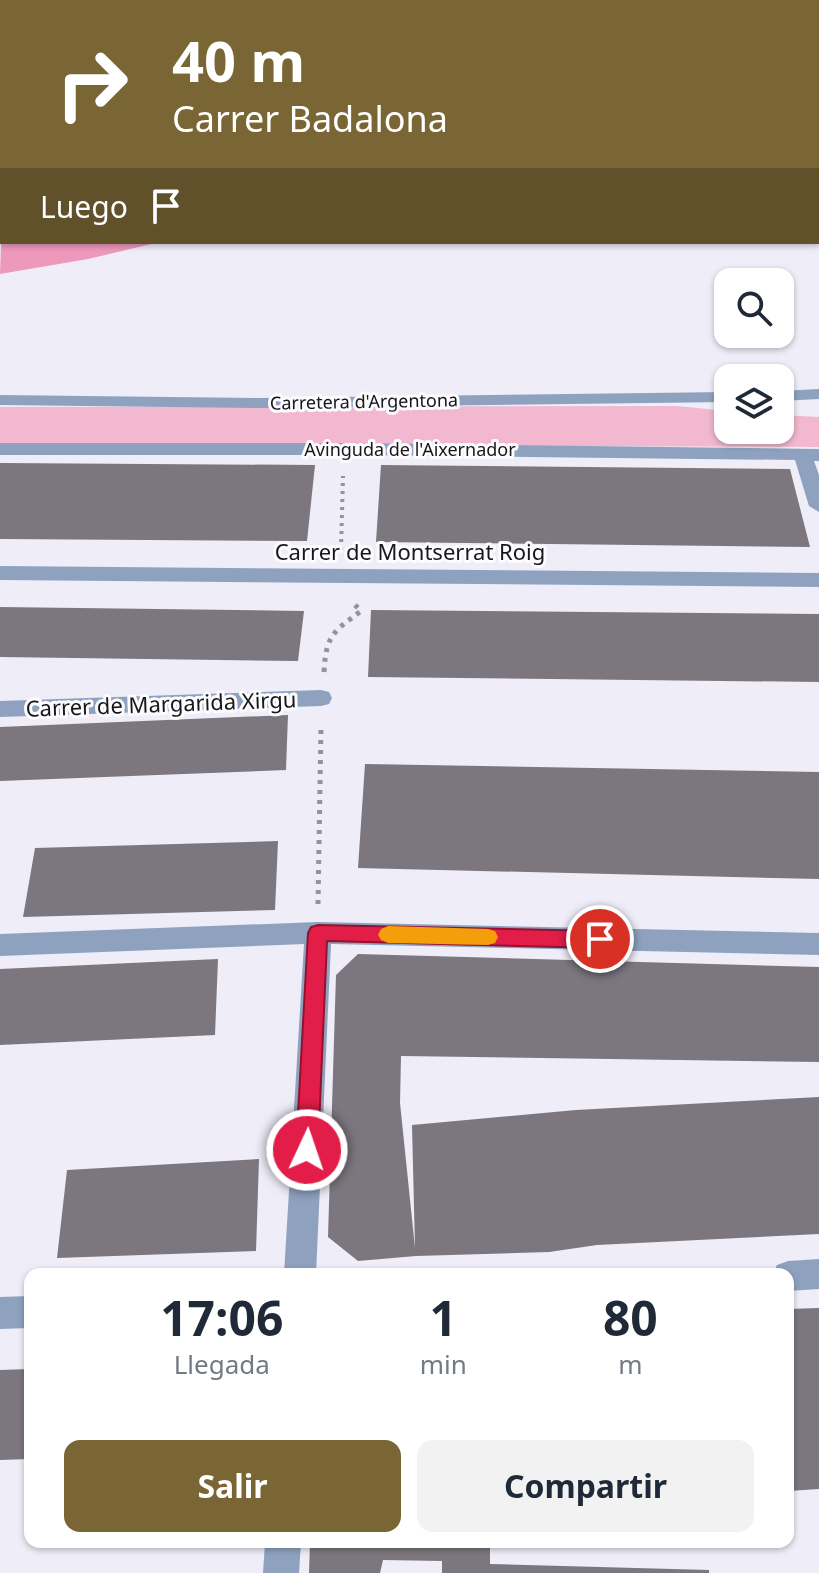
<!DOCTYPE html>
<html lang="es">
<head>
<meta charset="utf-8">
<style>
  body { margin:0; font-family:"Noto Sans",sans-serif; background:#f2f2f3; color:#1f2937; height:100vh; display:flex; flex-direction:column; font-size:30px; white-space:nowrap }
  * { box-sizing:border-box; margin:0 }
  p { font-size:26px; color:#747a83 }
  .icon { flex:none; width:44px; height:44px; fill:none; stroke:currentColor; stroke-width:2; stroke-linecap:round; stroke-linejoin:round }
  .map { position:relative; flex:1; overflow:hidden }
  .side { position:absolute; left:24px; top:1268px; width:770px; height:280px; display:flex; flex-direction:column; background:#fff; border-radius:16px; box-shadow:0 2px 6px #0004 }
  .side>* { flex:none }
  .top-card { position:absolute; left:0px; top:0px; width:820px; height:244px; box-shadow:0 2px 6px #0004; background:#7a6635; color:#fff; overflow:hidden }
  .controls { position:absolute; left:714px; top:268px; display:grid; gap:16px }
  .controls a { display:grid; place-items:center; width:80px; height:80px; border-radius:16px; background:#fff; box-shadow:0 2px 6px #0004; font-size:40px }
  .pin { position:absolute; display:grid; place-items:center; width:68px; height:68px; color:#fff; margin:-34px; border:4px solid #fff; border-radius:50%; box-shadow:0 2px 8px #0007 }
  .me { position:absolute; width:88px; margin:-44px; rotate:3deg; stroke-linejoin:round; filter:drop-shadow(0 0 6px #0008) }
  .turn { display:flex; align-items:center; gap:28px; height:168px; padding:0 40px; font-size:36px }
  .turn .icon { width:104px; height:104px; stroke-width:2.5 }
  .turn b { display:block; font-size:56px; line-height:68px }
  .then { display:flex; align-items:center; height:76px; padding:0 40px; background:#0003; gap:16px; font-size:30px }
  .eta { display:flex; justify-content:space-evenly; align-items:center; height:136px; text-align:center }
  .eta b { font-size:48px; font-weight:700; line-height:56px }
  .action { display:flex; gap:16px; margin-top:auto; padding:16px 40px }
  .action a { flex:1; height:92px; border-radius:16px; background:#7a6635; color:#fff; font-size:32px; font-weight:700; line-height:92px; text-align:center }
  .action a+a { background:#f2f2f3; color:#1f2937 }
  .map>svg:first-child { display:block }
  .green { fill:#f2b8d0 }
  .forest { fill:#ec99bc }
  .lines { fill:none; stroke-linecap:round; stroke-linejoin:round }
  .stream { fill:#47add3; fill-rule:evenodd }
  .building { fill:#7c767e }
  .path-far2 { stroke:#93939a; stroke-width:3; stroke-dasharray:2 4; stroke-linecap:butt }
  .path-far1 { stroke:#93939a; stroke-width:4; stroke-dasharray:3 5; stroke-linecap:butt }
  .path { stroke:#93939a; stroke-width:5; stroke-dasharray:4 6; stroke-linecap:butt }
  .minor { fill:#8ea2bf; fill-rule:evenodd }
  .highway { fill:#204882; fill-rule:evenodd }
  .route { fill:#e11d48; stroke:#92132f; stroke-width:2 }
  .slow { fill:#f59e0b }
  .labels { text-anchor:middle; stroke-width:6; stroke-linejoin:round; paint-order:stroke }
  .far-street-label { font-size:18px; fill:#17171a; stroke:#fcfcfe }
  .street-label { font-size:22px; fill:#17171a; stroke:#fcfcfe }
</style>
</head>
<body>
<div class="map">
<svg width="819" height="1573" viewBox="0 0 819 1573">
  <rect width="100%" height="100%" fill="#eeedf8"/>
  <path class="green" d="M676,406L728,411V430H780V415L819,417V447L0,444V407Z"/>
  <path class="forest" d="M2,219V242H160L88,259L0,274Z"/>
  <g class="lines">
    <path class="stream" d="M818,82H819V86H818Z
      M0,194H2V198H0Z"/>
  </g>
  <path class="building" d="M0,463L315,465L307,541L0,539Z
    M381,465L790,469L810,547L376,542Z
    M0,607L304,611L298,661L0,657Z
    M371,610L819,614V682L368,677Z
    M288,715L286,770L0,781V727Z
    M365,764L819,772V879L358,868Z
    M278,841L275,910L23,917L35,848Z
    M358,954L819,967V1062L401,1056L400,1103L415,1248L412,1125L576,1110L819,1097V1234L597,1245L549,1252L416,1256L358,1261L328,1237L336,975Z
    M218,959L215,1035L0,1045V969Z
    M259,1159L256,1251L57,1258L67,1170Z
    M819,1308V1489L788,1491V1309Z
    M30,1369V1459L0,1460V1370Z
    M310,1542H490V1564L709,1570V1573H442V1561L383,1560L380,1573H309Z"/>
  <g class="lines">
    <path class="path-far2" d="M625,0L630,2
      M533,2L556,0"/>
    <path class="path-far1" d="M341,550L343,476"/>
    <path class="path" d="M324,672C326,635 333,632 361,611L355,605
      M318,904L321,726"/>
    <path class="minor" d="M819,389V399L780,401V391Z
      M728,392V402L261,408L0,405V395L261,398Z
      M0,443H356L819,449V461H814L819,475V512L809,506L795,460L356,455H0Z
      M0,566L819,573V587L0,580Z
      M321,690L329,692L332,698L329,704L321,706L0,717V701Z
      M318,922L819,933V955L331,944L316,1274H284L304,944L0,956V934Z
      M819,1259V1289L788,1291V1274H773L777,1265L788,1261Z
      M30,1296V1328L0,1329V1297Z
      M265,1542H301L299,1573H263Z"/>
    <path class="highway" d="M818,21H819V29H818Z
      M0,99H2V107H0Z
      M0,117H2L0,126Z"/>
  </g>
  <path class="route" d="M318,925L600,931L607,934L610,939L607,945L600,948L327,941L318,1150L315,1157L307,1160L299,1157L296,1150L308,933L311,927Z"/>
  <path class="slow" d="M388,926L488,929L495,931L498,937L495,943L488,945L388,943L381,940L378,935L381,929Z"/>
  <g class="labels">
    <g class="far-street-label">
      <text transform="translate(364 402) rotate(-1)" y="6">Carretera d'Argentona</text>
      <text x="410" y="456">Avinguda de l'Aixernador</text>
    </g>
    <g class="street-label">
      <text x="410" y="560">Carrer de Montserrat Roig</text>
      <text transform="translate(161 704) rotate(-2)" y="8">Carrer de Margarida Xirgu</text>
    </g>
  </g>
</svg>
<div class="controls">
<a><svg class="icon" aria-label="search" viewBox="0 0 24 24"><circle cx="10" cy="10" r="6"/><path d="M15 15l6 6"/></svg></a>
<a><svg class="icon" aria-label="layers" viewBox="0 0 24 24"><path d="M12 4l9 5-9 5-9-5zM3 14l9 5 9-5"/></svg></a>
</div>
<div class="pin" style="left:600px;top:939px;background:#d93025"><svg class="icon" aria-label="arrive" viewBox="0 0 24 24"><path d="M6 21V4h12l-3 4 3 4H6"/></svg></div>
<svg class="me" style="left:307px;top:1150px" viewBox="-20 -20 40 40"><circle r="17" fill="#e11d48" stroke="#fff" stroke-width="3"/><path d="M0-11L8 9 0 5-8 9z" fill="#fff"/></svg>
<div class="top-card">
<div class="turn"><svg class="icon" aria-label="right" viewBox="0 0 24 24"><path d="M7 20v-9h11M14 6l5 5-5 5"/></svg><div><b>40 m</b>Carrer Badalona</div></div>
<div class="then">Luego<svg class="icon" aria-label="arrive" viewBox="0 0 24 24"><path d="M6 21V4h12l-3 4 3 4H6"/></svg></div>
</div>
<section class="side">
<div class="eta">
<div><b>17:06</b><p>Llegada</p></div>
<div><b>1</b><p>min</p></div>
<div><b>80</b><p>m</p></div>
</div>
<div class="action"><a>Salir</a><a>Compartir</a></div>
</section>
</div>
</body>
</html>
